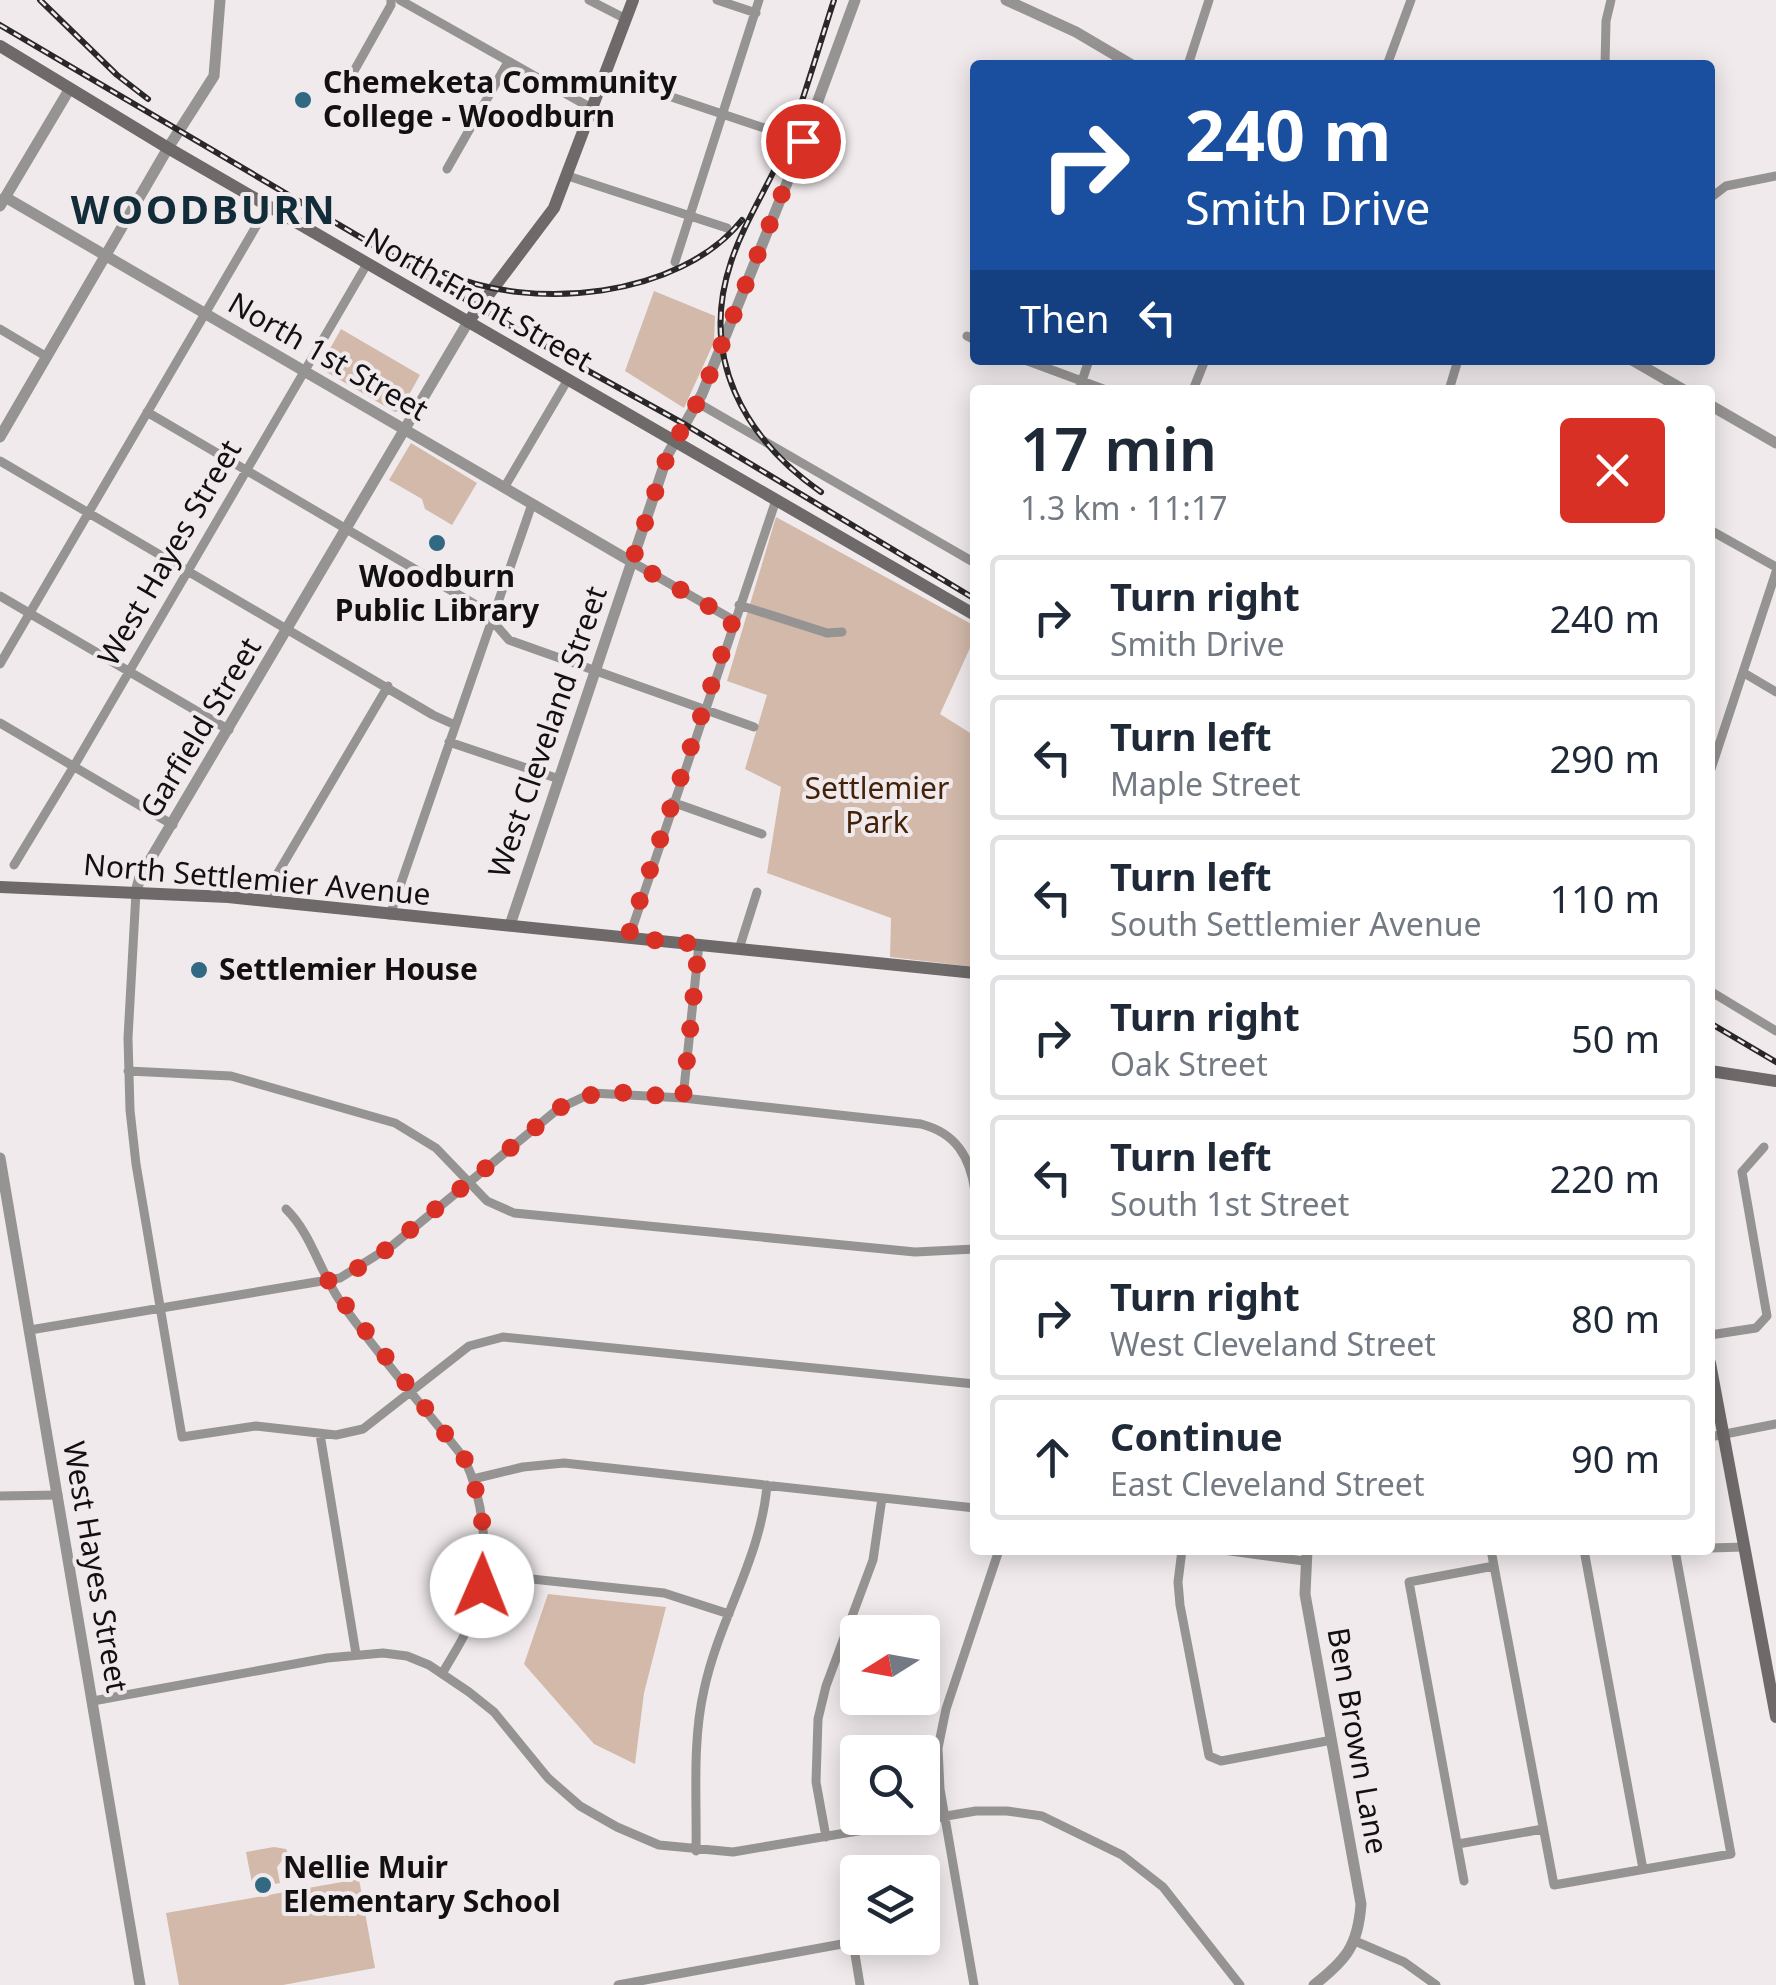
<!DOCTYPE html>
<html lang="en">
<head>
<meta charset="utf-8">
<style>
  body { margin:0; font-family:"Noto Sans",sans-serif; background:#f2f2f3; color:#1f2937; height:100vh; display:flex; flex-direction:column; font-size:38px; white-space:nowrap }
  * { box-sizing:border-box; margin:0 }
  p { font-size:32px; color:#747a83 }
  .icon { flex:none; width:55px; height:55px; fill:none; stroke:currentColor; stroke-width:2; stroke-linecap:round; stroke-linejoin:round }
  .map { position:relative; flex:1; overflow:hidden }
  .drawer { position:absolute; left:970px; top:385px; width:745px; height:1170px; display:flex; flex-direction:column; background:#fff; border-radius:10px; box-shadow:0 5px 25px #0003 }
  .drawer>* { flex:none }
  .banner { position:absolute; left:970px; top:60px; width:745px; height:305px; border-radius:10px; box-shadow:0 5px 25px #0003; background:#1a4fa0; color:#fff; overflow:hidden }
  .needle { width:65px; rotate:259deg }
  .tools { position:absolute; left:840px; top:1615px; display:grid; gap:20px }
  .tools a { display:grid; place-items:center; width:100px; height:100px; border-radius:10px; background:#fff; box-shadow:0 5px 25px #0003; font-size:50px }
  .pin { position:absolute; display:grid; place-items:center; width:85px; height:85px; color:#fff; margin:-42px; border:5px solid #fff; border-radius:50%; box-shadow:0 2px 10px #0007 }
  .me { position:absolute; width:110px; margin:-55px; rotate:1deg; stroke-linejoin:round; filter:drop-shadow(0 0 8px #0008) }
  .turn { display:flex; align-items:center; gap:35px; height:210px; padding:0 50px; font-size:45px }
  .turn .icon { width:130px; height:130px; stroke-width:2.5 }
  .turn b { display:block; font-size:70px; line-height:85px }
  .then { display:flex; align-items:center; height:95px; padding:0 50px; background:#0003; gap:20px; font-size:38px }
  .round { display:grid; place-items:center; flex:none; width:105px; height:105px; border-radius:10px; background:#f2f2f3 }
  .summary { display:flex; align-items:center; justify-content:space-between; height:170px; padding:0 50px }
  h1 { font-size:60px; font-weight:600; line-height:75px }
  ul { padding:0; list-style:none }
  li { display:flex; align-items:center; gap:30px; height:125px; margin:0 20px 15px; padding:0 30px; border:5px solid #e0e1e3; border-radius:10px }
  li div { flex:1 }
  li b { display:block; font-size:38px }
  li em { font-style:normal }
  .map>svg:first-child { display:block }
  .green { fill:#d2b9aa }
  .lines { fill:none; stroke-linecap:round; stroke-linejoin:round }
  .minor { stroke:#969493; stroke-width:9 }
  .tertiary { stroke:#969493; stroke-width:11 }
  .secondary { stroke:#6d6a69; stroke-width:12 }
  .rail-casing { stroke:#292728; stroke-width:6 }
  .rail { stroke:#f0eaec; stroke-width:2.5; stroke-dasharray:8; stroke-linecap:butt }
  .route { stroke:#d93025; stroke-width:18; stroke-dasharray:0 32.4 }
  .poi-dot { fill:#316983; stroke:#f0eaec; stroke-width:4 }
  .labels { text-anchor:middle; stroke-width:8; stroke-linejoin:round; paint-order:stroke }
  .poi-label { font-size:30px; font-weight:bold; fill:#121011; stroke:#f0eaec; text-anchor:start }
  .street-label { font-size:30px; fill:#121011; stroke:#f0eaec }
  .park-label { font-size:30px; fill:#442209; stroke:#f0eaec }
  .district-label { font-size:40px; font-weight:bold; letter-spacing:2.5px; fill:#122d39; stroke:#f0eaec }
</style>
</head>
<body>
<div class="map">
<svg width="1776" height="1985" viewBox="0 0 1776 1985">
  <rect width="100%" height="100%" fill="#f0eaec"/>
  <path class="green" d="M654,291L715,316L714,342L684,408L625,371Z
    M341,329L420,375L400,411L395,412L323,370L322,363Z
    M411,443L477,483L452,525L425,509L422,499L389,480Z
    M776,517L975,626V637L940,714L975,736V967L890,957L891,918L767,873L781,787L745,769L767,695L727,681Z
    M548,1594L666,1607L644,1693L635,1764L594,1744L524,1664Z
    M274,1847L286,1849L288,1853L277,1867L280,1883L253,1888L246,1852Z
    M359,1879L375,1968L283,1985H179L166,1913Z"/>
  <g class="lines">
    <path class="minor" d="M400,0L593,109
      M589,0L626,19
      M717,0L756,13
      M1188,65L1209,0
      M1387,65L1411,0
      M1605,65L1606,21L1611,0
      M354,71L391,5V0
      M606,75L803,141
      M447,169L508,62
      M568,176L727,228
      M1710,198L1726,186L1776,176
      M675,262L759,0
      M0,329L47,357
      M967,336L975,340
      M1025,360L1106,390
      M1079,390L1089,360
      M1193,390L1205,360
      M1449,390L1458,360
      M698,403L975,563
      M147,412L481,608L509,640L754,727
      M0,461L433,715L455,725
      M504,488L567,381
      M1710,530L1776,567
      M632,562L733,620
      M0,596L229,730
      M739,605L827,633L842,632
      M0,664L268,206
      M1744,673L1776,692
      M0,723L173,825
      M449,742L559,779
      M1710,772L1776,572
      M672,802L762,834
      M14,865L74,766L367,264
      M136,892L128,1038L130,1110L136,1164L182,1437L256,1426L336,1435L363,1429L469,1346L503,1337L975,1384
      M266,901L269,888L388,686
      M390,915L532,504
      M629,938L776,500
      M739,949L757,892
      M1710,991L1776,1031
      M128,1071L231,1076L395,1123L436,1148L487,1201L514,1213L915,1252L975,1249
      M683,1098L699,944
      M286,1209C311,1233 320,1272 340,1301C378,1355 423,1406 464,1458C486,1504 490,1564 475,1611C468,1633 453,1654 442,1674
      M30,1330L340,1278L393,1245L558,1109L592,1093L683,1098L921,1124C956,1133 970,1157 975,1191
      M1710,1335L1756,1328L1767,1316L1742,1172L1764,1147
      M320,1434L356,1654
      M1710,1437L1776,1424
      M473,1479L523,1467L564,1463L975,1508
      M0,1496L58,1495
      M1710,1548L1744,1547
      M1182,1550L1178,1582L1180,1605L1209,1756L1221,1761L1332,1740
      M1223,1550L1304,1561
      M1491,1550L1554,1885L1731,1854L1675,1550
      M1584,1550L1643,1869
      M484,1574L664,1593L729,1614
      M93,1701L327,1658L383,1653L407,1656L429,1665L469,1692L494,1712L548,1778L580,1806L617,1827L659,1845L733,1852L976,1811H1007L1042,1816L1122,1855L1163,1887L1240,1985
      M826,1837L816,1782L818,1719L826,1686L873,1560L882,1498
      M1458,1844L1543,1829
      M696,1851C697,1798 692,1742 704,1690C719,1619 761,1558 767,1485
      M1464,1881L1409,1582L1494,1566
      M1355,1941L1404,1962L1436,1985
      M618,1985L853,1942L860,1985
      M974,1985L940,1789L938,1748L946,1709L999,1550"/>
    <path class="tertiary" d="M1006,0L1076,32L1132,65
      M5,197L632,562
      M0,206L69,90
      M1632,360L1684,390
      M1710,405L1776,443
      M0,437L168,148L214,76L220,0
      M136,892L140,877L468,322
      M510,925L668,454L702,394L795,163L855,0
      M0,1158L140,1985
      M1307,1550L1305,1594L1361,1904C1358,1946 1346,1960 1314,1985"/>
    <path class="secondary" d="M0,46L168,148L975,615
      M468,322L554,208L633,0
      M0,887L228,897L975,973
      M1710,1071L1776,1081
      M1710,1363L1776,1717"/>
    <g class="rail-casing">
      <path id="rail" d="M40,0L117,75L148,99
        M0,25L572,362L686,425L975,599
        M445,273C531,312 680,298 742,220
        M821,492C744,438 699,358 731,262C745,219 772,181 789,138C806,93 819,46 834,0
        M1710,1023L1776,1062"/>
    </g>
    <use href="#rail" class="rail"/>
  </g>
  <g class="lines">
    <path class="route" d="M482,1586C490,1551 480,1490 464,1458L327,1281L347,1275L383,1252L558,1109C596,1083 640,1095 683,1098L699,944L629,938L630,930L733,620L632,562L668,454L702,394L803,141"/>
  </g>
  <g class="poi-dot">
    <circle cx="303" cy="100" r="10"/>
    <circle cx="437" cy="543" r="10"/>
    <circle cx="199" cy="970" r="10"/>
    <circle cx="263" cy="1885" r="10"/>
  </g>
  <g class="labels">
    <g class="poi-label">
      <text x="323" y="93">Chemeketa Community<tspan x="323" dy="34">College - Woodburn</tspan></text>
      <text x="437" y="587" text-anchor="middle">Woodburn<tspan x="437" dy="34">Public Library</tspan></text>
      <text x="219" y="980">Settlemier House</text>
      <text x="283" y="1878">Nellie Muir<tspan x="283" dy="34">Elementary School</tspan></text>
    </g>
    <g class="street-label">
      <text transform="translate(478 300) rotate(30)" y="10">North Front Street</text>
      <text transform="translate(328 357) rotate(30)" y="10">North 1st Street</text>
      <text transform="translate(170 553) rotate(-60)" y="10">West Hayes Street</text>
      <text transform="translate(201 728) rotate(-59)" y="10">Garfield Street</text>
      <text transform="translate(548 732) rotate(-71)" y="10">West Cleveland Street</text>
      <text transform="translate(257 880) rotate(5)" y="10">North Settlemier Avenue</text>
      <text transform="translate(95 1567) rotate(80)" y="10">West Hayes Street</text>
      <text transform="translate(1357 1741) rotate(80)" y="10">Ben Brown Lane</text>
    </g>
    <g class="park-label">
      <text x="877" y="799">Settlemier<tspan x="877" dy="34">Park</tspan></text>
    </g>
    <g class="district-label">
      <text x="204" y="224">WOODBURN</text>
    </g>
  </g>
</svg>
<div class="tools">
<a><svg class="needle" viewBox="-14 -14 28 28"><path d="M0-13l5 13h-10z" fill="#e53935"/><path d="M0 13l5-13h-10z" fill="#747a83"/></svg></a>
<a><svg class="icon" aria-label="search" viewBox="0 0 24 24"><circle cx="10" cy="10" r="6"/><path d="M15 15l6 6"/></svg></a>
<a><svg class="icon" aria-label="layers" viewBox="0 0 24 24"><path d="M12 4l9 5-9 5-9-5zM3 14l9 5 9-5"/></svg></a>
</div>
<div class="pin" style="left:803px;top:141px;background:#d93025"><svg class="icon" aria-label="arrive" viewBox="0 0 24 24"><path d="M6 21V4h12l-3 4 3 4H6"/></svg></div>
<svg class="me" style="left:482px;top:1586px" viewBox="-20 -20 40 40"><circle r="19" fill="#fff"/><path d="M0-13L10 11 0 6-10 11z" fill="#d93025"/></svg>
<div class="banner">
<div class="turn"><svg class="icon" aria-label="right" viewBox="0 0 24 24"><path d="M7 20v-9h11M14 6l5 5-5 5"/></svg><div><b>240 m</b>Smith Drive</div></div>
<div class="then">Then<svg class="icon" aria-label="left" viewBox="0 0 24 24"><path d="M17 20v-9H6M10 6l-5 5 5 5"/></svg></div>
</div>
<section class="drawer">
<div class="summary"><div><h1>17 min</h1><p>1.3 km · 11:17</p></div><a class="round" style="background:#d93025;color:#fff"><svg class="icon" aria-label="close" viewBox="0 0 24 24"><path d="M6 6l12 12M18 6L6 18"/></svg></a></div>
<ul>
<li><svg class="icon" aria-label="right" viewBox="0 0 24 24"><path d="M7 20v-9h11M14 6l5 5-5 5"/></svg><div><b>Turn right</b><p>Smith Drive</p></div><em>240 m</em></li>
<li><svg class="icon" aria-label="left" viewBox="0 0 24 24"><path d="M17 20v-9H6M10 6l-5 5 5 5"/></svg><div><b>Turn left</b><p>Maple Street</p></div><em>290 m</em></li>
<li><svg class="icon" aria-label="left" viewBox="0 0 24 24"><path d="M17 20v-9H6M10 6l-5 5 5 5"/></svg><div><b>Turn left</b><p>South Settlemier Avenue</p></div><em>110 m</em></li>
<li><svg class="icon" aria-label="right" viewBox="0 0 24 24"><path d="M7 20v-9h11M14 6l5 5-5 5"/></svg><div><b>Turn right</b><p>Oak Street</p></div><em>50 m</em></li>
<li><svg class="icon" aria-label="left" viewBox="0 0 24 24"><path d="M17 20v-9H6M10 6l-5 5 5 5"/></svg><div><b>Turn left</b><p>South 1st Street</p></div><em>220 m</em></li>
<li><svg class="icon" aria-label="right" viewBox="0 0 24 24"><path d="M7 20v-9h11M14 6l5 5-5 5"/></svg><div><b>Turn right</b><p>West Cleveland Street</p></div><em>80 m</em></li>
<li><svg class="icon" aria-label="ahead" viewBox="0 0 24 24"><path d="M12 20V5M6 11l6-6 6 6"/></svg><div><b>Continue</b><p>East Cleveland Street</p></div><em>90 m</em></li>
</ul>
</section>
</div>
</body>
</html>
